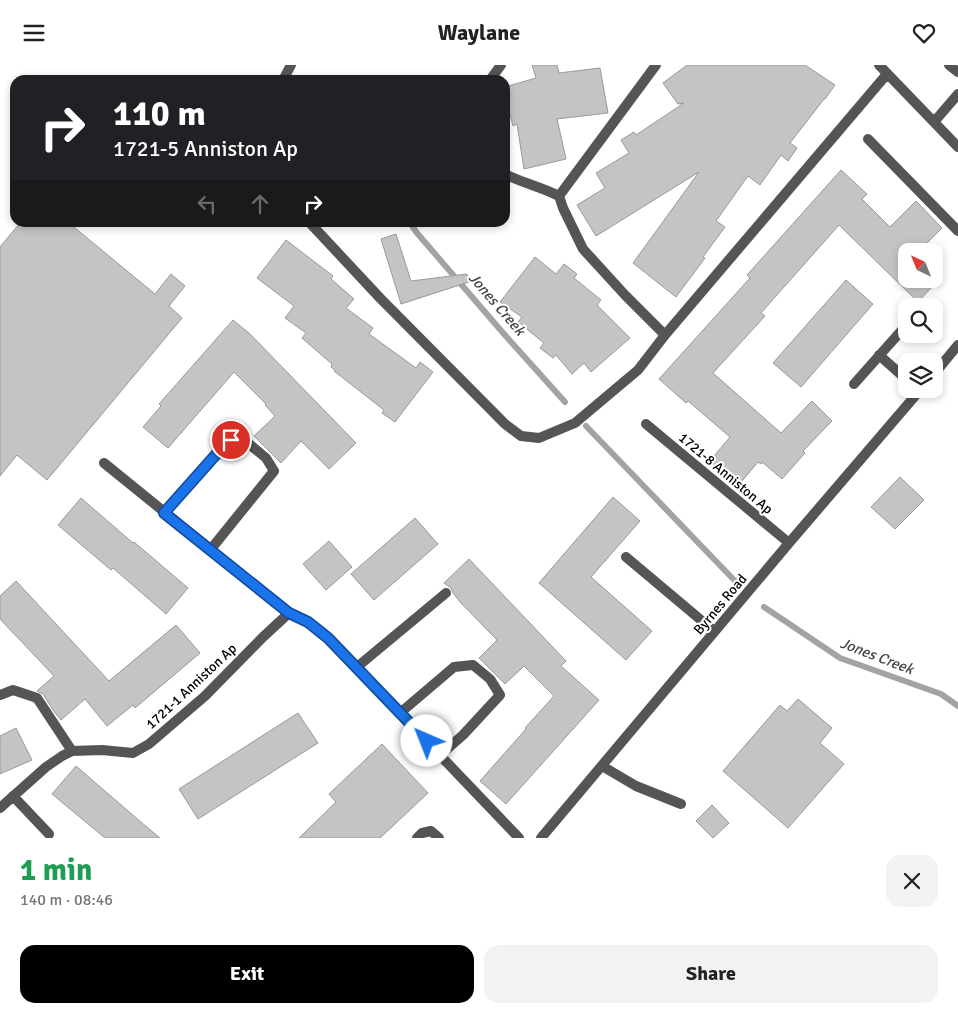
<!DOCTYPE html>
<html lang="en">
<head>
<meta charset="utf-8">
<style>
  body { margin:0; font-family:Signika,sans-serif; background:#f2f2f2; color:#222; height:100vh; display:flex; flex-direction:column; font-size:19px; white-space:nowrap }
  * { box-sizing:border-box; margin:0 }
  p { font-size:16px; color:#767676 }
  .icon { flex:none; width:28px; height:28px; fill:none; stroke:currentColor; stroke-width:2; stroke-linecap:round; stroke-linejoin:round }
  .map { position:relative; height:773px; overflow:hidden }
  .sheet { display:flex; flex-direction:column; background:#fff; flex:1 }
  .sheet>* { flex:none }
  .hud { position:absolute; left:10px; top:10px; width:500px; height:152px; border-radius:15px; box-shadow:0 2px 8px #0003; background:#202124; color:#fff; overflow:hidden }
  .needle { width:32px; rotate:317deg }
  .buttons { position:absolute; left:898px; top:178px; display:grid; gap:10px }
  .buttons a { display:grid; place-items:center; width:45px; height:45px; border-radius:10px; background:#fff; box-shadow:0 2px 8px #0003; font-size:25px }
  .pin { position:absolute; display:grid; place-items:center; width:42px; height:42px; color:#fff; margin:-21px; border:2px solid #fff; border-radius:50%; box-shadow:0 1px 5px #0007 }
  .me { position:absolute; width:55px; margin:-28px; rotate:316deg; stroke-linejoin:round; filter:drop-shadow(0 0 4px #0008) }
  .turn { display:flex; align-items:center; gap:18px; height:105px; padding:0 20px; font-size:22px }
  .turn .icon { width:65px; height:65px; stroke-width:2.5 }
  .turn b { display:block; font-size:35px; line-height:42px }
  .lanes { display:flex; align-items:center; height:48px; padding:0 20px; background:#0003; justify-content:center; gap:25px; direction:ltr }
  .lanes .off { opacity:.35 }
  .round { display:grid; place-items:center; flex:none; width:52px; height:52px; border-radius:15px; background:#f2f2f2 }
  .headline { display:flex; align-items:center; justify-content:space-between; height:85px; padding:0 20px }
  h1 { font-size:30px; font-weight:800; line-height:38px; color:#1e9e55 }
  .cta { display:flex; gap:10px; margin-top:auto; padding:10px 20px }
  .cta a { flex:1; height:58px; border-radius:15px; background:#000; color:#fff; font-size:20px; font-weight:800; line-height:58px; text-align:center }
  .cta a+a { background:#f2f2f2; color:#222 }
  header { display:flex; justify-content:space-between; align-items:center; height:65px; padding:0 20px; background:#fff; font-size:22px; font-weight:800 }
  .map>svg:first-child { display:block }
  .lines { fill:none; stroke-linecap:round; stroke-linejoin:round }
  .stream { stroke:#a3a3a3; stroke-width:6 }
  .building { fill:#c4c4c4; stroke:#999 }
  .lane { stroke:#555; stroke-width:10 }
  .street { stroke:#555; stroke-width:10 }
  .route-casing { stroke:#114b97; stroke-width:12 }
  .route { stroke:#1a73e8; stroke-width:9 }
  .labels { text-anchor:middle; stroke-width:4; stroke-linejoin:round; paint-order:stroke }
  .street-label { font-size:14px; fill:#000; stroke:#fff }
  .water-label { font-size:15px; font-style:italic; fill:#444; stroke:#fff }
</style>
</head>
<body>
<header><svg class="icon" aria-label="menu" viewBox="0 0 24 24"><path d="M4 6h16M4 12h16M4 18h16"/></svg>Waylane<svg class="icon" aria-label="heart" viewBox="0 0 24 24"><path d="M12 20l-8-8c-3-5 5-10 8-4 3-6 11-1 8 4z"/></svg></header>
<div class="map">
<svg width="958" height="773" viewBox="0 0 958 773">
  <rect width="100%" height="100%" fill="#fff"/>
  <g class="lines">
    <path class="stream" d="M410,158L417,168L504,269L565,337
      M586,361L735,516
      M764,542L840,593L941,629L958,641"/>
  </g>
  <path class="building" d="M532,0H557L559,8L600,3L608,48L557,54L566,94L524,104L517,59L513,61L505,30V22L536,13Z
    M687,0H805L835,20L825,34H824L790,78L797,83L788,96L781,90L760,120L748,111L716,156L725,162L703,192L705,193L676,232L633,198L699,107L596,171L577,140L605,123L596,108L629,88L621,75L634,67L636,70L684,38L678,39L663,18Z
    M841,105L867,129L862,134L890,162L916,136L942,163L919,186H906V214H934V203L942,211L918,237L839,160L761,248L765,251L713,308L781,368L812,336L832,356L803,386L805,388L782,414L762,397L761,399L758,397L737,422L708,398L730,372L688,336L686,338L659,314L750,213L747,210Z
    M20,158H69L155,229L171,209L185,221L169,241L182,253L47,415L17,390L0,411V182Z
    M396,169L411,216L467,209L469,217L401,239L381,174Z
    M286,175L333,211L331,214L354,234L346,243L373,263L369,269L416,303L420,297L433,307L395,357L382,348L384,345L334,306L335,305L331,302L332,299L302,273L306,268L285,253L294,241L257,213Z
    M535,192L556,209L564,199L577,209L574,213L601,235L597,240L630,273L591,307L584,298L572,309L556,290L553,293L540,283L544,278L518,257L522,252L500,237Z
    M846,215L873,239L801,322L773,298Z
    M233,255L250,269L356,378L329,404L301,376L281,398L254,371L275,351L265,340L266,339L234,307L168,383L143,362L161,341L159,339Z
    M900,412L924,435L895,464L871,442Z
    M613,432L640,456L591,512L652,566L626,595L539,518Z
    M81,433L133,478L134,477L188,523L166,549L113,503L111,505L58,460Z
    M415,453L438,479L374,535L351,509Z
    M329,476L352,502L326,525L303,499Z
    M469,494L566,596L561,601L599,635L506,739L480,716L526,664L525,663L554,631L524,601L505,619L479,593L497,575L461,538L453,528L451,523L444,518Z
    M16,516L109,616L176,560L200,588L135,643L133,640L107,661L85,634L61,655L55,648L43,629L37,626L54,611L0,554V531Z
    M798,634L832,663L820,678L844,699L788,763L723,706L780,640L787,646Z
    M298,648L318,678L198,754L179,724Z
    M16,663L32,695L0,709V671Z
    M382,679L428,728L380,773H299L336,737L329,729Z
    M76,701L142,758L160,773H105L52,729Z
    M712,740L729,758L713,773L696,756Z"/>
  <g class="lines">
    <path class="lane" d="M879,290L906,314
      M854,319L902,265
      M602,701L636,721L681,739
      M417,773L422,768L431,766L439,773"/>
    <path class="street" d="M656,0L559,131L563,143L583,184L625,230L665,270
      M879,0L958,82
      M949,0L958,7
      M283,15L291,0
      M490,15L501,0
      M934,57L958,29
      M868,74L958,166
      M505,109C523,118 541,122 559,131
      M310,158L380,233L505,359L521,371L539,373L575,358L638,305L665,270L887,9
      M934,309L958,280
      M646,359L789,478
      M104,398L289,548L308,557L328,573L519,773
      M164,447L220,385L231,375L243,374L266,393L274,406L211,484
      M626,492L714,566
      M357,602L446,528
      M0,630L13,625L37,633L72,686
      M400,648L454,602L473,600L490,614L500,630L463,670L440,690
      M13,731L49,769
      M0,743L46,702L62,691L72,686L102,685L133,688L149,679L205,631L263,572L289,548
      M541,773L789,478L921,324"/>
  </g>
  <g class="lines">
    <g class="route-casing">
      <path id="route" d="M231,375L220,385L164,448L289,548L308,557L328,573L427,676"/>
    </g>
    <use href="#route" class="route"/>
  </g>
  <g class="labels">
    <g class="street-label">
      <text transform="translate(726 408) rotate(40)" y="5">1721-8 Anniston Ap</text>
      <text transform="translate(720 539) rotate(-50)" y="5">Byrnes Road</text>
      <text transform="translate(191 621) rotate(-43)" y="5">1721-1 Anniston Ap</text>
    </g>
    <g class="water-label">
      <text transform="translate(497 239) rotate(49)" y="5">Jones Creek</text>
      <text transform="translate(877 591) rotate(21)" y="5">Jones Creek</text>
    </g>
  </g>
</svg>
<div class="buttons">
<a><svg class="needle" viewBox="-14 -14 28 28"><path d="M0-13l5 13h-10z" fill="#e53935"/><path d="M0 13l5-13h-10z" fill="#767676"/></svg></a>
<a><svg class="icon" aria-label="search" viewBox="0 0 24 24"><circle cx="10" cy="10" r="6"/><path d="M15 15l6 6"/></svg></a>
<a><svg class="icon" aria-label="layers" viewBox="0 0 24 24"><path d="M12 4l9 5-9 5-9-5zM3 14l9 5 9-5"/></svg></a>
</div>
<div class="pin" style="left:231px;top:375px;background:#d93025"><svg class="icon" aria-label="arrive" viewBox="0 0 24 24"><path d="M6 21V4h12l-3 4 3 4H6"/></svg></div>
<svg class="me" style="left:427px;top:676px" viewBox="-20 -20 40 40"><circle r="19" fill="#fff"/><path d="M0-13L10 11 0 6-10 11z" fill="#1a73e8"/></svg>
<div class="hud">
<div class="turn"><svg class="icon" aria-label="right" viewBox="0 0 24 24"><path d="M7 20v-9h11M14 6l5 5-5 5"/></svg><div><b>110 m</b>1721-5 Anniston Ap</div></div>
<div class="lanes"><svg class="icon off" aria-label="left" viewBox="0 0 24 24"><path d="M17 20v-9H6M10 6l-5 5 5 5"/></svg><svg class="icon off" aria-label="ahead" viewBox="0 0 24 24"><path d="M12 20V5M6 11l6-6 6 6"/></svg><svg class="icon" aria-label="right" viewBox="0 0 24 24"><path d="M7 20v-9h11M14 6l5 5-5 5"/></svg></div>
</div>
</div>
<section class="sheet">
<div class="headline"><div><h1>1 min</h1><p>140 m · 08:46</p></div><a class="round"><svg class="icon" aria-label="close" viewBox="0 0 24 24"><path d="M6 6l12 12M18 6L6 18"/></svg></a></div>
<div class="cta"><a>Exit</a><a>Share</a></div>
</section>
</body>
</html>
